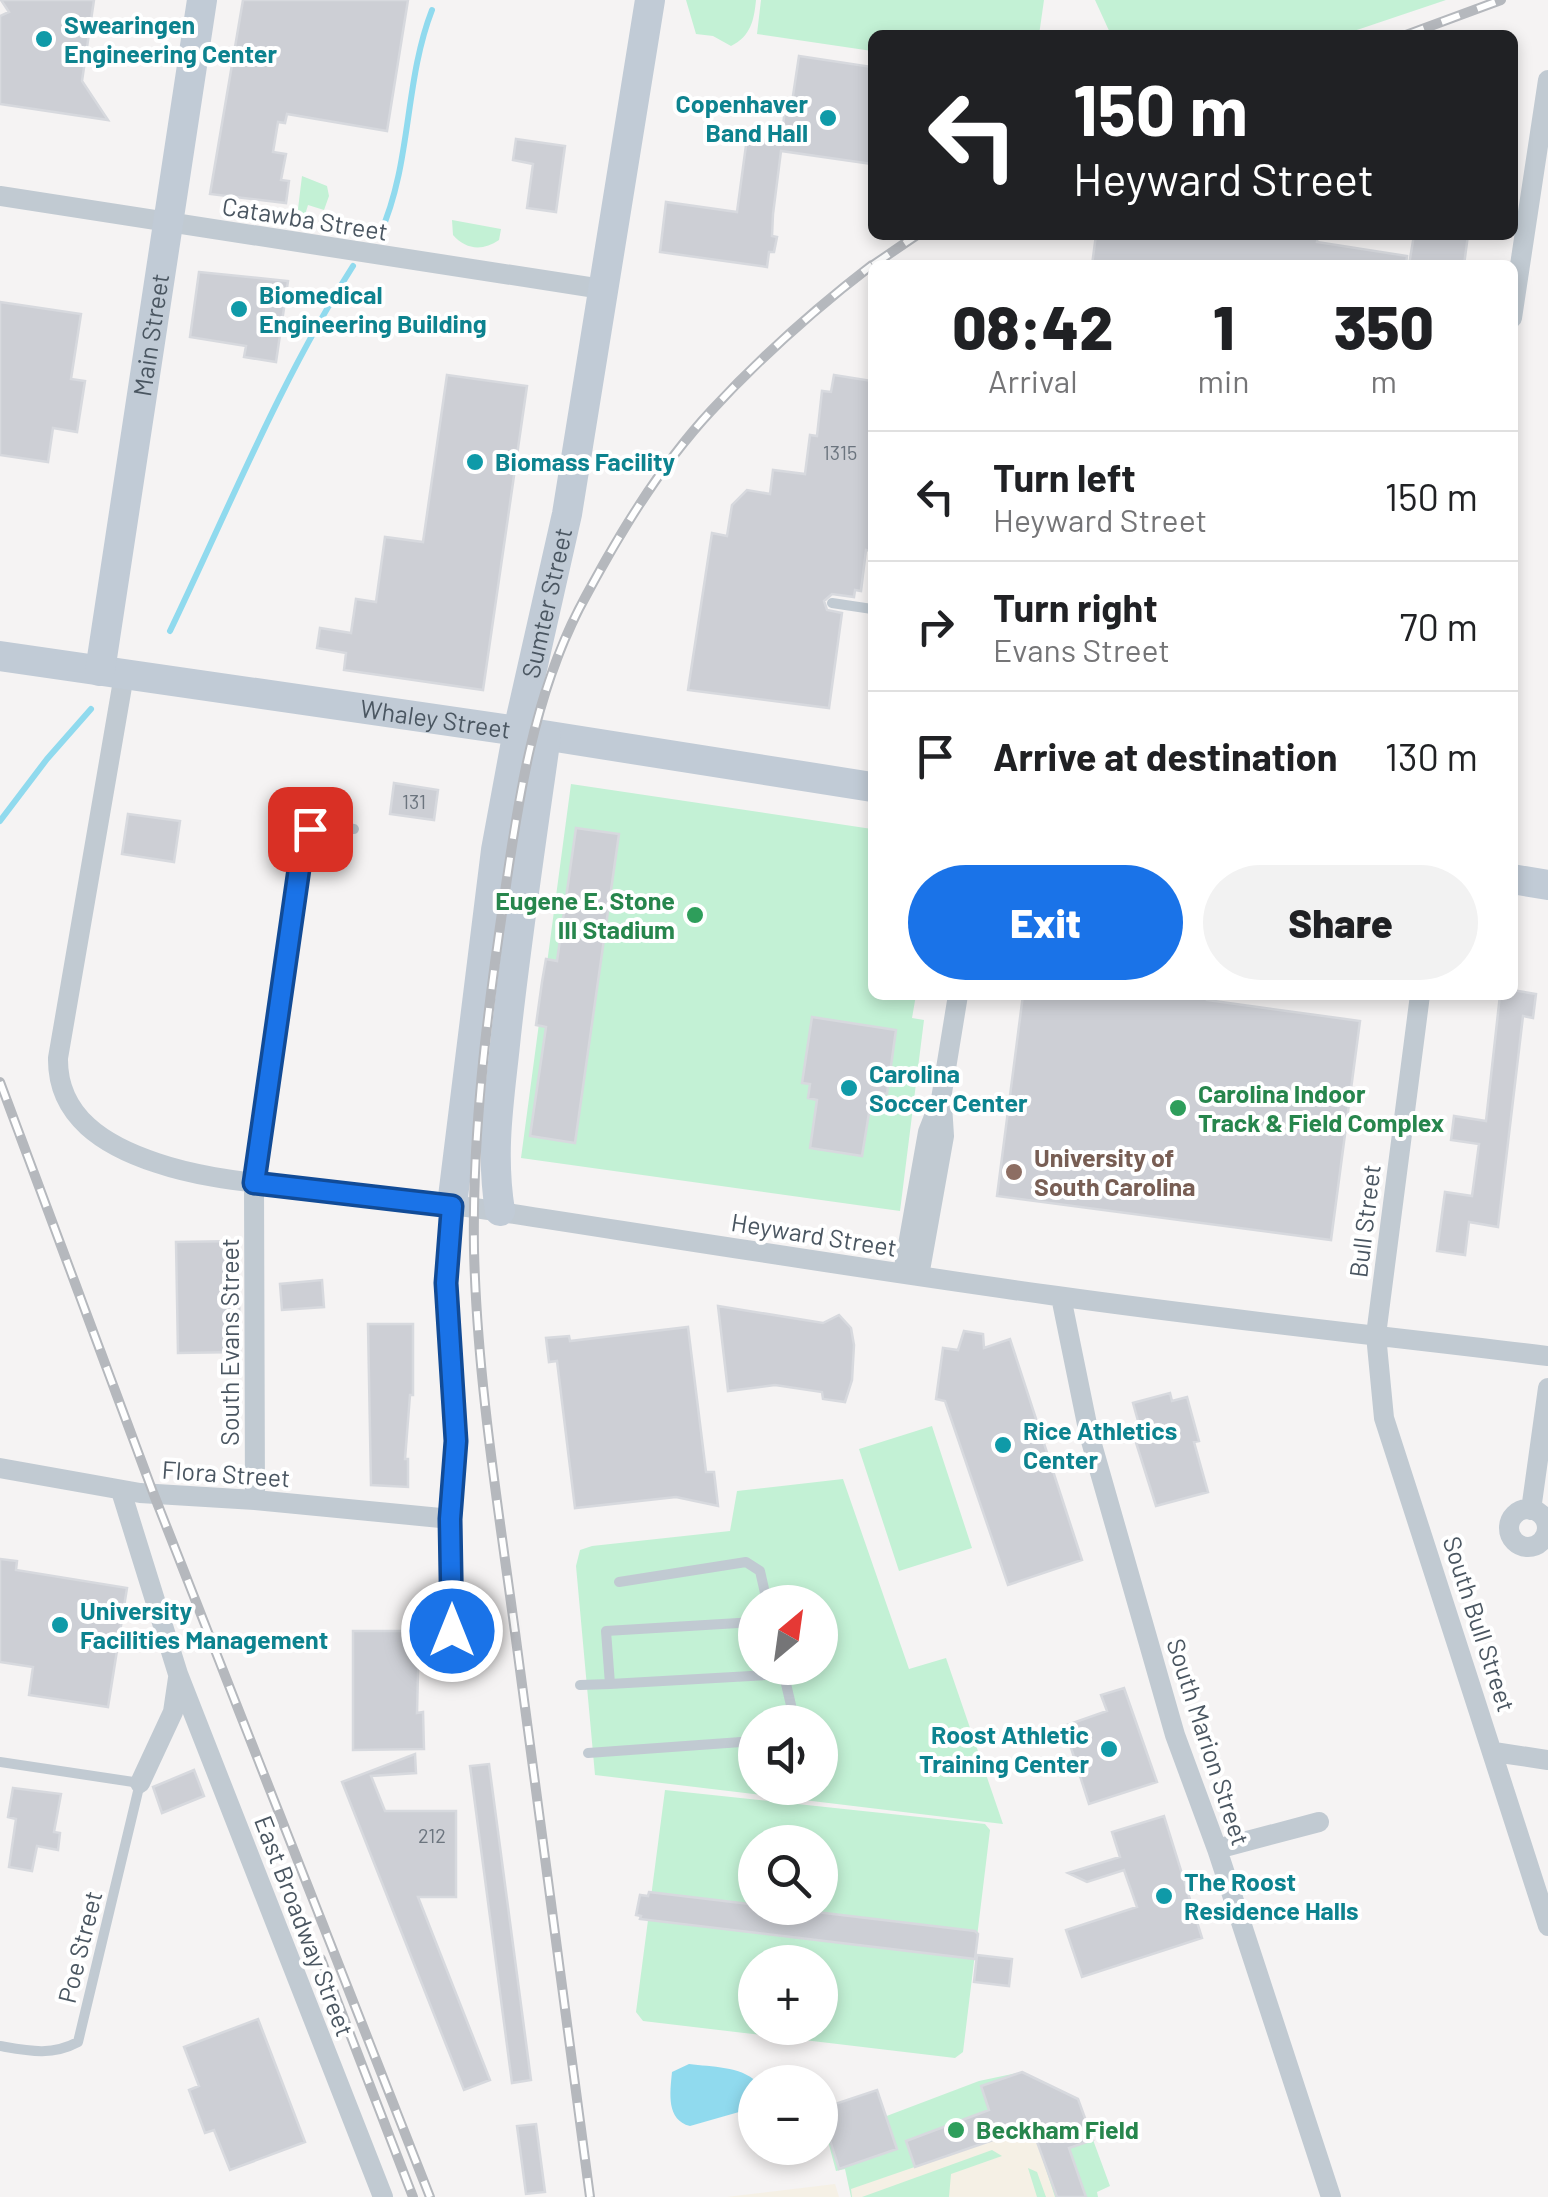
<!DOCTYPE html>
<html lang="en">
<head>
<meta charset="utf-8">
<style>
  body { margin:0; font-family:Barlow,sans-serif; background:#f2f2f2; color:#202124; height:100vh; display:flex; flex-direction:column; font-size:38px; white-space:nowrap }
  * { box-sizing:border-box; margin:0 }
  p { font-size:32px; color:#757577 }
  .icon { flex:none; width:55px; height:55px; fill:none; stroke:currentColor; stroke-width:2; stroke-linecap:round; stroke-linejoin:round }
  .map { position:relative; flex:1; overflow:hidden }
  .panel { position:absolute; left:868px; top:260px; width:650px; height:740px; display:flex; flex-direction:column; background:#fff; border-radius:15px; box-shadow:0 5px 15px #0003 }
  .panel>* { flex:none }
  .banner { position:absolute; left:868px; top:30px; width:650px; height:210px; border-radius:15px; box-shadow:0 5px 15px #0003; background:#202124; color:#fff; overflow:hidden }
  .needle { width:65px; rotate:29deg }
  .tools { position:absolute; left:738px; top:1585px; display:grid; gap:20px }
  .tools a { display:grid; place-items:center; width:100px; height:100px; border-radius:50%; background:#fff; box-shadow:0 5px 15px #0003; font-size:50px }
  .pin { position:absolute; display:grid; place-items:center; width:85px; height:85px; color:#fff; margin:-42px; border-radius:20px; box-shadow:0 5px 15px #0006 }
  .me { position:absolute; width:110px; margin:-55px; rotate:0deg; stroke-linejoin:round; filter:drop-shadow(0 0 8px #0008) }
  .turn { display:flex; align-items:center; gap:35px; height:210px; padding:0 40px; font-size:45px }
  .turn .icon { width:130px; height:130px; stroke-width:2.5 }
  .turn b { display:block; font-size:70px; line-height:85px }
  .eta { display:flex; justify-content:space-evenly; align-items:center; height:170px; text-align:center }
  .eta b { font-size:60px; font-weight:800; line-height:70px }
  .button { display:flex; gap:20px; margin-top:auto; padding:20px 40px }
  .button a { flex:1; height:115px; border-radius:60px; background:#1a73e8; color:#fff; font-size:40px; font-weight:800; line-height:115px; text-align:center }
  .button a+a { background:#f2f2f2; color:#202124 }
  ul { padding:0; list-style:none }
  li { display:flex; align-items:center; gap:30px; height:130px; padding:0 40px; border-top:2px solid #e0e0e0 }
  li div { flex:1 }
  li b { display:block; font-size:38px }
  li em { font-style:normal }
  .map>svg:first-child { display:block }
  .green { fill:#c3f1d5; fill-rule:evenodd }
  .sand { fill:#f5f0e5 }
  .water { fill:#90daee }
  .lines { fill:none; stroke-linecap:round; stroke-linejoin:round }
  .stream { stroke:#90daee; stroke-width:6 }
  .building { fill:#cdcfd5; stroke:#d7d9de; stroke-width:2.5 }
  .lane { stroke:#c1cad2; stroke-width:10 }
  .street { stroke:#c1cad2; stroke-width:20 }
  .secondary { stroke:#c1cbd6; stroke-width:30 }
  .rail-casing { stroke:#b5b8bd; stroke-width:10 }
  .rail { stroke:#fff; stroke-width:6; stroke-dasharray:19; stroke-linecap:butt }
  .route-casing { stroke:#114b97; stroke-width:25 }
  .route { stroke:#1a73e8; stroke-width:18 }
  .culture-dot { fill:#0f9aa8; stroke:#fff; stroke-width:4 }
  .leisure-dot { fill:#2e9e5b; stroke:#fff; stroke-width:4 }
  .education-dot { fill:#8d6e63; stroke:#fff; stroke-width:4 }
  .labels { text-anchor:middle; stroke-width:8; stroke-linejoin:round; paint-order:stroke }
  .number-label { font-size:20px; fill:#6b747e }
  .culture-label { font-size:25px; font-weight:bold; fill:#0d838f; stroke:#fff; text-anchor:start }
  .street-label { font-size:25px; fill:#4a5661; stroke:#fff }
  .leisure-label { font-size:25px; font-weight:bold; fill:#27864d; stroke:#fff; text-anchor:start }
  .education-label { font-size:25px; font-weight:bold; fill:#785e54; stroke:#fff; text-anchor:start }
</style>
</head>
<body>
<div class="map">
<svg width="1548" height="2197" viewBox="0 0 1548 2197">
  <rect width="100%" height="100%" fill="#f5f3f3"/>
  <path class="green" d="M686,0H756C754,20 751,36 731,46L713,36L696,34Z
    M761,0H1044L1039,35H872V51L757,34Z
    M1095,0H1446L1342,35H1111Z
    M302,176L327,186L329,196L324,210L308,205L304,218L297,217Z
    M452,220L501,229L499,240C483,251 466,250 453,235Z
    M571,784L872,829V995H916L912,1018L924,1020L900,1211L521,1158Z
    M932,1426L972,1548L899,1571L859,1449Z
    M843,1479L909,1669L946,1658L1003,1824L595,1775L576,1566L580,1550L592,1546L730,1531L737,1491ZM755,1602H820V1668H755ZM755,1722H820V1788H755Z
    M665,1790L985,1824L990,1830L963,2052L955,2058L643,2021L636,2012ZM755,1842H820V1908H755ZM755,1962H820V2028H755Z
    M1022,2072L1078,2099L1110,2186L1097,2192L1098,2197H851L845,2169L836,2171L820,2111L875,2092L884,2117L979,2081Z"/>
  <path class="sand" d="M1019,2131L1036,2139L1055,2197H1046L1037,2172L1028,2168L1037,2197H949L951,2174L1002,2156L992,2150L862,2197H852L851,2189Z
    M835,2184L839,2197H726Z"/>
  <path class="water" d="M689,2064C712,2067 740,2066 757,2082L755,2102L739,2112L690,2126C666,2120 670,2093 672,2072Z"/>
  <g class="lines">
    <path class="stream" d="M380,234C412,163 404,82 432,10
      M170,631C229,508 280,381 353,266
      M0,821L47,759L91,709"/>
  </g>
  <path class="building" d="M1,0H94L82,81L108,120L0,104V16L9,12Z
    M243,0H408L387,131L287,114L285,123L278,122L273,152L286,154L281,180L289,181L286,203L210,194Z
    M799,56L872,67V164L781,151L773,214L772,236L777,237L774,252H769L767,267L660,252L666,202L737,212L747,138L781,142L785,109H791Z
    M516,139L565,146L556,212L527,208L533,164L513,160Z
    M1096,235H1318L1317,242L1407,256L1406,265H1092Z
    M1414,235H1468L1464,265H1409Z
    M199,272L288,281L276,362L244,357L246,346L190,337Z
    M0,302L81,314L71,379L85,381L77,432L53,428L48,462L0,455Z
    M447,375L527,386L483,690L344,670L346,653L317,648L320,628L351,633L356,599L376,602L385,537L423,542Z
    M834,375L872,381V551L866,550L861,591L855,590L854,597L832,594L824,601L827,610L842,613L829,708L688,690L712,533L727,536L732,505L747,490L770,494L773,470L805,474L810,435L817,436L822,391L831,392Z
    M394,783L438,790L434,820L390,814Z
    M128,814L180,821L174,862L122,854Z
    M576,828L619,834L575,1143L530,1136L546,1027L536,1025L542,982L546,959L557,961Z
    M1512,990L1536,994L1533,1018L1523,1016L1498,1227L1469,1222L1465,1255L1437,1251L1445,1192L1472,1196L1479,1144L1451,1140L1454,1116L1486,1121L1500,995H1512Z
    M1023,995H1208L1207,1000L1360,1021L1331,1240L997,1196Z
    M812,1017L896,1030L887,1094L876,1092L873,1113H869L862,1156L810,1148L817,1100L808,1098L810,1084L802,1083Z
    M238,1241L240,1352L178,1353L176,1242Z
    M322,1280L324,1307L282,1310L280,1284Z
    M718,1306L823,1323L839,1315L851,1328L854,1345L852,1380L845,1402L823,1399L822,1392L775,1385L728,1391Z
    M368,1324H413V1395H410L405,1459H408V1487L371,1485Z
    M688,1327L706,1472H714L718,1506L676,1497L575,1508L557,1361L549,1362L546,1338L569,1336L570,1341Z
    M964,1331L983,1334L984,1348L1010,1339L1082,1560L1008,1585L945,1401L936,1399L943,1348L958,1350Z
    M1170,1393L1172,1401L1187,1397L1199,1441L1194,1442L1208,1492L1156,1506L1132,1430L1140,1428L1133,1403Z
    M0,1559L17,1561L16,1570L127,1588L108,1707L29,1695L33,1667L0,1662Z
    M353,1631H419L417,1713L423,1712L424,1749L353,1750Z
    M1124,1688L1157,1782L1089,1804L1064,1726L1107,1711L1101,1695Z
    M415,1754L416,1773L371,1776L385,1811H456V1897H418L490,2080L464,2090L342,1782Z
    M489,1764L531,2080L512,2083L470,1766Z
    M194,1770L204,1796L162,1813L153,1787Z
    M13,1788L61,1794L54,1832L60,1833L58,1850L37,1846L32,1871L9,1867L16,1819L8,1817Z
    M1164,1816L1202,1938L1082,1977L1066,1930L1137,1907L1124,1870L1087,1882L1068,1873L1120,1857L1112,1832Z
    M649,1892L975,1931L978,1934L975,1959L640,1919L641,1916L636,1915L640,1895L648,1896Z
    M977,1955L1012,1959L1009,1986L974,1982Z
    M258,2019L305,2142L230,2170L214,2130L205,2133L189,2090L199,2086L184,2047Z
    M1022,2072L1078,2099L1093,2140L1069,2148L1086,2197H1057L1036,2139L1019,2131L915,2167L906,2141L989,2110L981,2086Z
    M877,2090L897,2149L839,2169L820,2109Z
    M536,2124L545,2192L526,2194L517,2126Z"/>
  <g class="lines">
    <path class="lane" d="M832,603L872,609
      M254,1182L304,834C318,822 337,827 354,829
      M619,1582L746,1562L760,1571L767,1602
      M755,1622L606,1631L610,1684L784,1674
      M783,1671L794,1718L791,1722
      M580,1685L610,1684
      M588,1753L755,1741
      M0,1762L140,1783L78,2042C52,2056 29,2051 0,2046"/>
    <path class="street" d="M0,196L602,289
      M1512,318L1548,80
      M124,675L58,1058C57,1117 105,1146 157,1163C201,1178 249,1182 295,1188C368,1196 442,1202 514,1214C695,1242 876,1271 1057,1296C1220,1319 1384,1336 1548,1356
      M1420,995L1376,1335L1384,1418L1548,1926
      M254,1183L255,1500
      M903,1273L928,1132L941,1099L958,995
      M919,1276L944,1136L942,1105
      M1061,1297L1089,1434L1175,1735L1217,1849L1331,2197
      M0,1468L140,1493L255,1500L451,1519
      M121,1491L178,1674L383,2197
      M1509 1528a19 19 0 1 1 38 0a19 19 0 1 1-38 0Z
      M1531,1510L1548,1388
      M452,1631L451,1519L455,1441L446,1283L452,1205
      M1494,1752L1548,1760
      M140,1783L173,1712L178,1678
      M1217,1849L1319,1822"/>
    <g class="secondary">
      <path id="s1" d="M0,656L518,731L872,787"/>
      <path id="s2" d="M100,671L202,0"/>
      <path d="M1512,879L1548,885"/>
      <path id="s3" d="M452,1205L496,850L518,731L567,514L650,0"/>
      <path d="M500,1211C490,1149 500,1096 506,1035C517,935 532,835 546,736"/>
    </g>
    <g class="rail-casing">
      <path id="rail" d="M1406,35L1501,0
        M873,265L917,235
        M0,1082L154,1495L430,2197
        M321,1959L413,2197
        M590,2197C565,2009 540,1820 515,1632C498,1506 477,1377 474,1250C472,1133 487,1015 504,899C518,801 533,699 579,609C615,541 658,468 711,411C759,359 816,308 872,265"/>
    </g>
    <use href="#rail" class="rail"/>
  </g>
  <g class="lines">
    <g class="route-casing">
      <path id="route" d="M310,829L304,834L254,1183L452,1206L446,1283L456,1441L450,1519L452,1631"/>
    </g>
    <use href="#route" class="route"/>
  </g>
  <g class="culture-dot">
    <circle cx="44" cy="39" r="10"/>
    <circle cx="828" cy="118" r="10"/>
    <circle cx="239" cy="309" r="10"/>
    <circle cx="475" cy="462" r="10"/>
    <circle cx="849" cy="1088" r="10"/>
    <circle cx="1003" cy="1445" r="10"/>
    <circle cx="60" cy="1625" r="10"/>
    <circle cx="1109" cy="1749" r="10"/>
    <circle cx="1164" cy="1896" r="10"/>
  </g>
  <g class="leisure-dot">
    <circle cx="695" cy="915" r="10"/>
    <circle cx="1178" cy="1108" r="10"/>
    <circle cx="956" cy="2130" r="10"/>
  </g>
  <circle class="education-dot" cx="1014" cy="1172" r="10"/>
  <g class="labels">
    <g class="number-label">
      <text x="840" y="460">1315</text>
      <text x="414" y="809">131</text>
      <text x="432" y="1843">212</text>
    </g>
    <g class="culture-label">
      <text x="64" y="34">Swearingen<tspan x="64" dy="29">Engineering Center</tspan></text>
      <text x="808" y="113" text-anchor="end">Copenhaver<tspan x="808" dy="29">Band Hall</tspan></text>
      <text x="259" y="304">Biomedical<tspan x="259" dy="29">Engineering Building</tspan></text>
      <text x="495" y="471">Biomass Facility</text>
      <text x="869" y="1083">Carolina<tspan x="869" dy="29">Soccer Center</tspan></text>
      <text x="1023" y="1440">Rice Athletics<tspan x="1023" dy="29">Center</tspan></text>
      <text x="80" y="1620">University<tspan x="80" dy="29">Facilities Management</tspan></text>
      <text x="1089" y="1744" text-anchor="end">Roost Athletic<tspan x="1089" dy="29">Training Center</tspan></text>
      <text x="1184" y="1891">The Roost<tspan x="1184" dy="29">Residence Halls</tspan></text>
    </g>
    <g class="street-label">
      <text transform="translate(305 219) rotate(9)" y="9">Catawba Street</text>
      <text dy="9" stroke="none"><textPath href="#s2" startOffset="340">Main Street</textPath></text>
      <text dy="9" stroke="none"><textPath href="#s3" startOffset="610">Sumter Street</textPath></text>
      <text dy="9" stroke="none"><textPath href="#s1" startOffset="440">Whaley Street</textPath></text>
      <text transform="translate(1365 1221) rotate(-83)" y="9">Bull Street</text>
      <text transform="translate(814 1235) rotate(9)" y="9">Heyward Street</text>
      <text transform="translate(230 1342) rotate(-90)" y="9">South Evans Street</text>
      <text transform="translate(226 1474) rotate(4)" y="9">Flora Street</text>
      <text transform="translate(1479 1624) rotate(72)" y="9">South Bull Street</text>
      <text transform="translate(1208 1742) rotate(72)" y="9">South Marion Street</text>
      <text transform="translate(304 1926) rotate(69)" y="9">East Broadway Street</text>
      <text transform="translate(80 1947) rotate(-76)" y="9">Poe Street</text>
    </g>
    <g class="leisure-label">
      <text x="675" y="910" text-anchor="end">Eugene E. Stone<tspan x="675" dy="29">III Stadium</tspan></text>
      <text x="1198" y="1103">Carolina Indoor<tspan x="1198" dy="29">Track &amp; Field Complex</tspan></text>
      <text x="976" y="2139">Beckham Field</text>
    </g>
    <g class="education-label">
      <text x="1034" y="1167">University of<tspan x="1034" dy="29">South Carolina</tspan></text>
    </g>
  </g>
</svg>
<div class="tools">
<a><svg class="needle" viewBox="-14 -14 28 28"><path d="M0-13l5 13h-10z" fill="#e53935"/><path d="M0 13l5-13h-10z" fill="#757577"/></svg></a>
<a><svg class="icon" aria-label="sound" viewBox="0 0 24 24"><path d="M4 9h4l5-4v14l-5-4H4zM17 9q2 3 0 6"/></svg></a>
<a><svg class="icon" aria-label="search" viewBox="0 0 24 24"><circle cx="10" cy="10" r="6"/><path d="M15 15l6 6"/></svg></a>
<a>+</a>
<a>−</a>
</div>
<div class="pin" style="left:310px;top:829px;background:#d93025"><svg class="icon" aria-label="arrive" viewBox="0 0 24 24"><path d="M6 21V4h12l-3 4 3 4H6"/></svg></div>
<svg class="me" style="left:452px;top:1631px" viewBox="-20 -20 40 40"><circle r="17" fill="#1a73e8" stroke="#fff" stroke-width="3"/><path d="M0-11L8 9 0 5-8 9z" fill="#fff"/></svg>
<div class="banner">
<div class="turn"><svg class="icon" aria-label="left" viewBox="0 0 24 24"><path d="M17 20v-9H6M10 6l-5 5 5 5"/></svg><div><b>150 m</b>Heyward Street</div></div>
</div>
<section class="panel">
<div class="eta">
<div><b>08:42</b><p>Arrival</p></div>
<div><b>1</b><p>min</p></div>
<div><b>350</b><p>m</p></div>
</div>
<ul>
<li><svg class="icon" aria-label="left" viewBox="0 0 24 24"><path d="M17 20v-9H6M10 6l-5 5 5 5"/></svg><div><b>Turn left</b><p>Heyward Street</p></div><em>150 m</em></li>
<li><svg class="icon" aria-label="right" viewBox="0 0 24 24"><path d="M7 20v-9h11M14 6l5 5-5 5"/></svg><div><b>Turn right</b><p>Evans Street</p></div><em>70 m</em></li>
<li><svg class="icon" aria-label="arrive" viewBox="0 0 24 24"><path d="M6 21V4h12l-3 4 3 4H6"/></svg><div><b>Arrive at destination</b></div><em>130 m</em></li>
</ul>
<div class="button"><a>Exit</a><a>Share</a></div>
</section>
</div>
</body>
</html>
